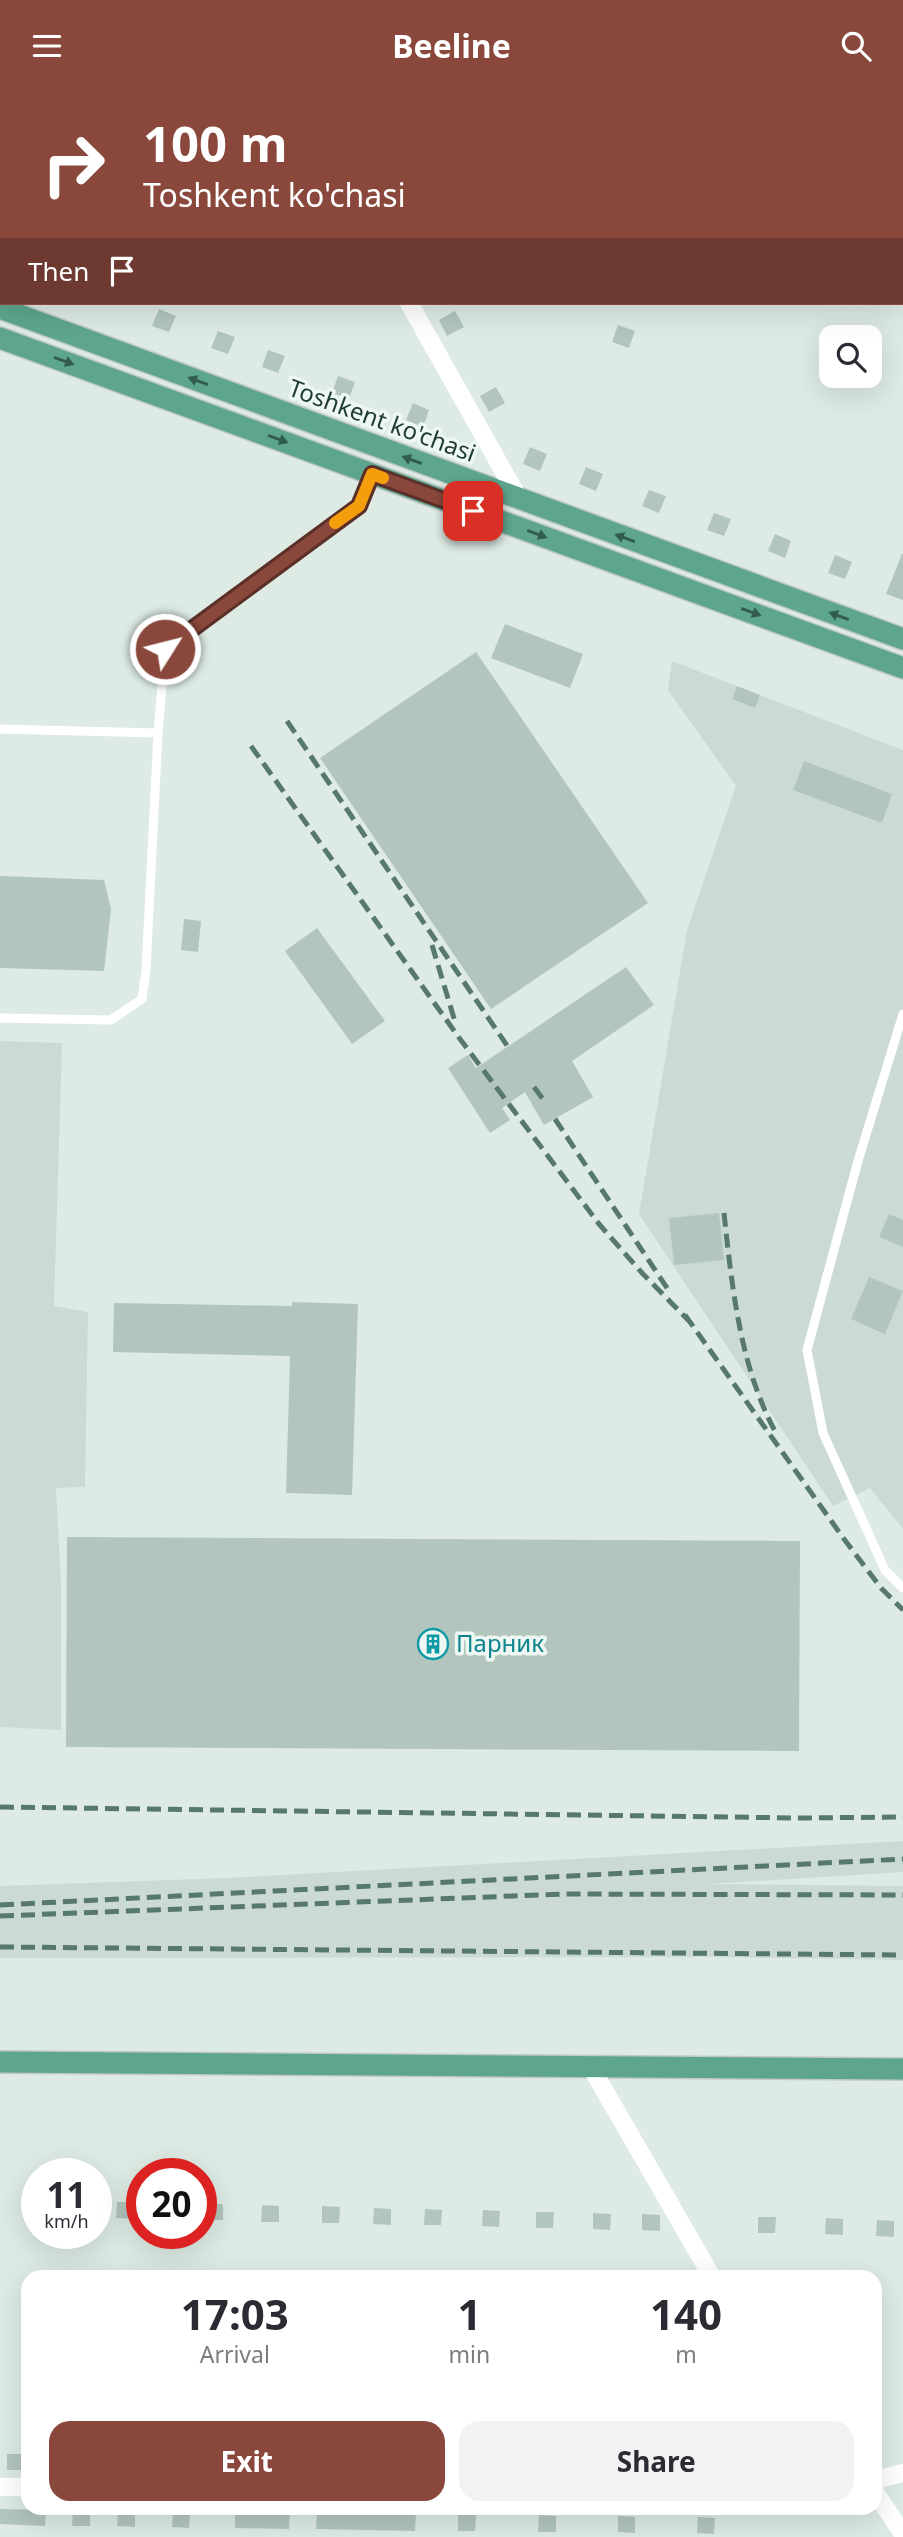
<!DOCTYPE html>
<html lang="en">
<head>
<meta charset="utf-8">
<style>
  body { margin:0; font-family:"Noto Sans",sans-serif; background:#f2f2f3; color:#2b2b33; height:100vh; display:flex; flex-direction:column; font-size:26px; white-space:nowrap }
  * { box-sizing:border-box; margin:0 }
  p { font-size:23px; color:#7c7c81 }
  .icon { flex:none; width:38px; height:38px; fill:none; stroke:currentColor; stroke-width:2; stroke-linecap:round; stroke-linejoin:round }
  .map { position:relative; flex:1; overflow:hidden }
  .details { position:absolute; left:21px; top:2179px; width:861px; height:245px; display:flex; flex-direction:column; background:#fff; border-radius:21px; box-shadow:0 7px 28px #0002 }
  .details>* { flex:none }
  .guide { position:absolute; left:0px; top:0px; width:903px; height:214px; box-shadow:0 7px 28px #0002; background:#8a483c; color:#fff; overflow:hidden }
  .fabs { position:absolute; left:819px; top:234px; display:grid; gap:14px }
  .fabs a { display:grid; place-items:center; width:63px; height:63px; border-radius:14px; background:#fff; box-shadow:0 7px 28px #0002; font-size:35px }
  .speed { position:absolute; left:21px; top:2067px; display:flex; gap:14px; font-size:35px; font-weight:700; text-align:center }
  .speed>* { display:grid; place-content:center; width:91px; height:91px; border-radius:50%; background:#fff; box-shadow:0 7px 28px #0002; line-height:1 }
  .speed small { font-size:18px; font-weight:400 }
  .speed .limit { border:10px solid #d22; background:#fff; color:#111 }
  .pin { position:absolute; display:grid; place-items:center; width:60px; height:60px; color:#fff; margin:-30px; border-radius:14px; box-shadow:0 4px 10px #0006 }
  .me { position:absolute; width:77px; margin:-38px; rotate:54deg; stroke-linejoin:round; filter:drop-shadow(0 0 5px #0008) }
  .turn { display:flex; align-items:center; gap:24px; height:147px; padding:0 28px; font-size:32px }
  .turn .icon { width:91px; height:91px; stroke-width:2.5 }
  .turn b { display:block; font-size:49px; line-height:60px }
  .then { display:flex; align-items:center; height:66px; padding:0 28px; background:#0003; gap:14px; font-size:26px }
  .eta { display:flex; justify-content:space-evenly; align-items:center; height:119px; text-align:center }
  .eta b { font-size:42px; font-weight:700; line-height:49px }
  .action { display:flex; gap:14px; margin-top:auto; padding:14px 28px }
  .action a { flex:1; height:80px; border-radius:21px; background:#8a483c; color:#fff; font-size:28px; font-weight:700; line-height:80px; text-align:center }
  .action a+a { background:#f2f2f3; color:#2b2b33 }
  header { display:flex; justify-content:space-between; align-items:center; height:91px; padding:0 28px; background:#8a483c; color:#fff; font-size:32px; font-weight:700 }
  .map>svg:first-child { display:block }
  .built { fill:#cbdbd3 }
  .building { fill:#b2c6bd }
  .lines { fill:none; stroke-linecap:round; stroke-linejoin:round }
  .primary-casing { stroke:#c0c8c6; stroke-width:24 }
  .service { stroke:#fff; stroke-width:9 }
  .minor { stroke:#fff; stroke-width:18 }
  .primary { stroke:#5da58f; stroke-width:21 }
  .rail { stroke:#57786d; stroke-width:5; stroke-dasharray:14 7; stroke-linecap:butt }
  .oneway { fill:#315c4e }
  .route-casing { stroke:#5a2f27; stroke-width:18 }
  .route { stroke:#8a483c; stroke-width:12 }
  .slow { stroke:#f59e0b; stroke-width:12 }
  .labels { text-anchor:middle; stroke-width:7; stroke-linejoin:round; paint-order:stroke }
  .street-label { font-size:24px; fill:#1e3c32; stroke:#eef7f2 }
  .culture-label { font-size:24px; fill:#0d838f; stroke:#eef7f2; text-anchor:start }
</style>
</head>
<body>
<header><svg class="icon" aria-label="menu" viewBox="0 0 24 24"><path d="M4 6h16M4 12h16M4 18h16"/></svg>Beeline<svg class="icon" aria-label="search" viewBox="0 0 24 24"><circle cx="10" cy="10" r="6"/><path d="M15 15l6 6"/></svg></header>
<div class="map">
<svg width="903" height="2446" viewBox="0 0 903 2446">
  <rect width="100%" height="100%" fill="#ddebe4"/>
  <path class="built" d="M672,570L903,659V1438L870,1397L833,1415L639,1123L687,839L736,695L668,599Z
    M0,950L62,952L54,1215L88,1221L85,1396L56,1397L61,1493V1639L0,1636Z
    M903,1750V1781L708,1793L903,1795V1869L717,1866L0,1867V1795L228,1787Z"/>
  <path class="building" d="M159,218L176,225L169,241L152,235Z
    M455,220L464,236L447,245L439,229Z
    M618,234L635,240L629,257L612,251Z
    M218,240L235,246L228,263L211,257Z
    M268,259L285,265L278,282L262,276Z
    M338,285L355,291L349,308L332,302Z
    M496,296L505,312L489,321L480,305Z
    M413,312L429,319L423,336L406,329Z
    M530,356L547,363L540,380L523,373Z
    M586,376L603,383L596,400L579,393Z
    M649,399L666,405L659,422L642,415Z
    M714,422L731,428L724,445L707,439Z
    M775,443L791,450L785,467L768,460Z
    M902,463H903V509L886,503Z
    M835,464L852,471L845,488L828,482Z
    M505,533L583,563L570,597L491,567Z
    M476,561L648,812L491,918L320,667Z
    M737,595L760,604L755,617L732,608Z
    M804,670L892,703L882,732L793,699Z
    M0,785L104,789L111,818L104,880L0,877Z
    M184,828L201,830L198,861L181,859Z
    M317,837L385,930L352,953L285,860Z
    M626,876L654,914L572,970L593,1006L544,1034L525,1001L502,1017L510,1029L490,1042L448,977L468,964L476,977Z
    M719,1122L724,1169L674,1174L669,1127Z
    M889,1123L903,1129V1156L879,1146Z
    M869,1186L903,1200L885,1243L851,1228Z
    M292,1211L358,1213L352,1404L286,1402L290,1265L113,1261L114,1212L292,1215Z
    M67,1446L800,1450L799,1660L66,1656Z
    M117,2111H134V2128L116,2127Z
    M206,2113H223V2129H205Z
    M262,2114L279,2115V2131H261Z
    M322,2115L340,2116L339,2132H322Z
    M374,2117L391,2118V2134L373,2133Z
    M425,2118L442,2119L441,2134H424Z
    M483,2119L500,2120L499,2136L482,2135Z
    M536,2121H554L553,2137H536Z
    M593,2122L611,2123L610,2139L593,2138Z
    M642,2123L660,2124V2140L642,2139Z
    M758,2126H776L775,2142H758Z
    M826,2127L843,2128V2144L825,2143Z
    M877,2129L894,2130V2146L876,2145Z
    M7,2363H25L24,2379H7Z
    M0,2418L46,2419L45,2435L0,2433Z
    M73,2419H90V2435H72Z
    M118,2419L135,2420V2436L117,2435Z
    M173,2420L190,2421L189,2437L172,2436Z
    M235,2421L290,2422L289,2438L235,2437Z
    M317,2422L416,2423L415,2440L316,2438Z
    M458,2423L476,2424L475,2440H458Z
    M539,2424L556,2425V2441H538Z
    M618,2425L635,2426V2442L618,2441Z
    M698,2426L715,2427L714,2443L697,2442Z"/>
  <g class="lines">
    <g class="primary-casing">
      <path id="primary" d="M0,217L903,548
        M0,247L903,577
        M0,1971L903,1978"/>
    </g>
    <path class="service" d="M0,638L158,642
      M903,923L858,1070L807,1259L823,1342L885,1479L903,1497
      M0,927L111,929L142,908L146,879L158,642L165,558L359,415L371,384"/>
    <path class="minor" d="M291,0L292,2
      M794,0V2
      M432,2L447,0
      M409,212L519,408
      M591,1976L712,2186
      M875,2389L903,2382
      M0,2396H28
      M875,2401L903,2443"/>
    <use href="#primary" class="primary"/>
    <path class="rail" d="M287,630L508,956
      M251,655L460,948L599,1133L643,1183L689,1230
      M432,854L456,934
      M534,996L543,1008
      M555,1028L669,1200
      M724,1122C732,1196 740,1276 776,1342
      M685,1224L844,1448L881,1497L903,1519
      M0,1716L799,1727L903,1726
      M0,1814L903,1768
      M0,1825L564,1803L903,1804
      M0,1856L903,1864"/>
  </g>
  <defs><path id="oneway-solid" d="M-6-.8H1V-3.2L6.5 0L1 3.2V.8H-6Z" transform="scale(1.75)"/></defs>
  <g class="oneway">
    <use href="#oneway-solid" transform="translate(64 270) rotate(20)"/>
    <use href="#oneway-solid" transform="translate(198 290) rotate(-160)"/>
    <use href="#oneway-solid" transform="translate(278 348) rotate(20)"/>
    <use href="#oneway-solid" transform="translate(412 369) rotate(-160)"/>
    <use href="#oneway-solid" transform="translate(537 443) rotate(20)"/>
    <use href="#oneway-solid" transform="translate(625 447) rotate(-160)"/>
    <use href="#oneway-solid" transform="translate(751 521) rotate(20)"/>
    <use href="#oneway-solid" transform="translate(839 525) rotate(-160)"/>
  </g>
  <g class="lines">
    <g class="route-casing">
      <path id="route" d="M165,558L359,415L372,383L473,420"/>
    </g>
    <use href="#route" class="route"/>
    <path class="slow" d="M335,432L359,415L372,383L383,387"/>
  </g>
  <defs>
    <g id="building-ring" transform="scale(1.575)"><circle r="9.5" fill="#eef7f2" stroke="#0f9aa8" stroke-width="1.5"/><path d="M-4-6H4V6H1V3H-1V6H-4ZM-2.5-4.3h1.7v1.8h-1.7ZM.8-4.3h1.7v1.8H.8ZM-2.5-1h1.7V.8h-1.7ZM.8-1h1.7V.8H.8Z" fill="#0f9aa8"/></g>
  </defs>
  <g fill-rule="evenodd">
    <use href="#building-ring" x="433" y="1553"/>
  </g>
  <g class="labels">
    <g class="street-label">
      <text transform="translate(382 330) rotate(20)" y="8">Toshkent ko'chasi</text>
    </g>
    <g class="culture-label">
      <text x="456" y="1561">Парник</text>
    </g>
  </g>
</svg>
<div class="fabs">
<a><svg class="icon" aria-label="search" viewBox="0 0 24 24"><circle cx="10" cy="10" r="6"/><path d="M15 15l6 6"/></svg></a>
</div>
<div class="speed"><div>11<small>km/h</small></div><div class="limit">20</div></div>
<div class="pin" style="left:473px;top:420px;background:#d93025"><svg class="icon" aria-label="arrive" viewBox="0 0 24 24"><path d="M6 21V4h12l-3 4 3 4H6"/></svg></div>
<svg class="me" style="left:165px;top:558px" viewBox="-20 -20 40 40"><circle r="17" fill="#8a483c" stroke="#fff" stroke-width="3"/><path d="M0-11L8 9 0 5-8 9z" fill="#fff"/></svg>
<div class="guide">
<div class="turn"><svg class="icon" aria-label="right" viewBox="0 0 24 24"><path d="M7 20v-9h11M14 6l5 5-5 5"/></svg><div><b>100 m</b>Toshkent ko'chasi</div></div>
<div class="then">Then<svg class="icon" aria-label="arrive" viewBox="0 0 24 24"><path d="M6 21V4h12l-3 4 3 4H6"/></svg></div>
</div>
<section class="details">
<div class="eta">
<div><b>17:03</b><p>Arrival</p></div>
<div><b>1</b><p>min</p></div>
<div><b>140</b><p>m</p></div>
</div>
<div class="action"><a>Exit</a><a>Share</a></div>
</section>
</div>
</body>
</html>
